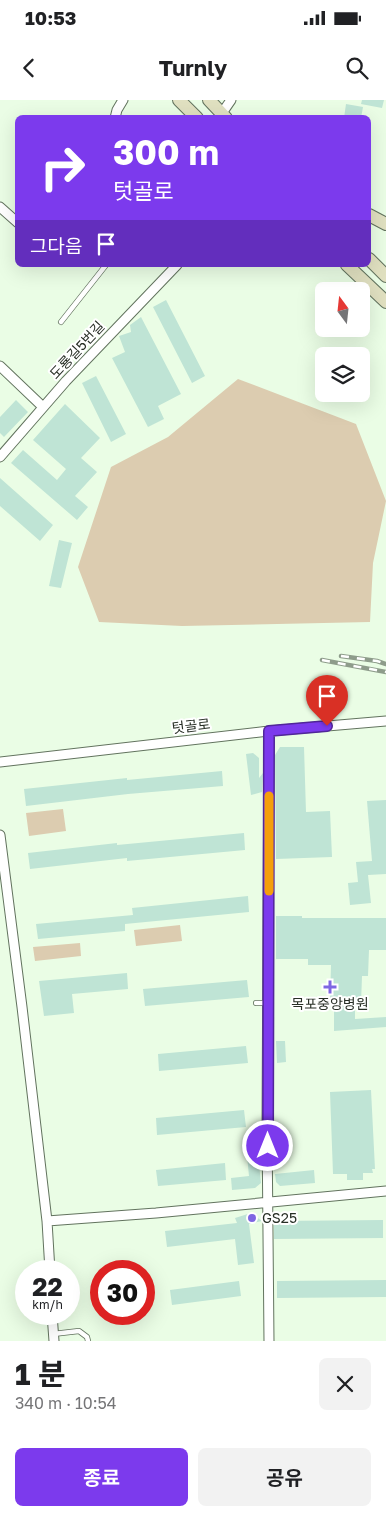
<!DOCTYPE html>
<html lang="ko">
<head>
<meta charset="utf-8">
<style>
  body { margin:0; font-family:"Golos Text","Noto Sans KR",sans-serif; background:#f2f2f2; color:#202124; height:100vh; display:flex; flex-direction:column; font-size:19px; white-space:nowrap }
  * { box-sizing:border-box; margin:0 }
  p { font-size:16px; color:#757577 }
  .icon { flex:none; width:28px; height:28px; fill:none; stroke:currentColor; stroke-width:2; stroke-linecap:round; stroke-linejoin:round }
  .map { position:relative; height:1241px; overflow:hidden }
  .side { display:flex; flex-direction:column; background:#fff; flex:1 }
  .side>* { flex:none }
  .banner { position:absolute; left:15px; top:15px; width:356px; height:152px; border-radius:8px; box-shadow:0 5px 20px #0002; background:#7c3aed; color:#fff; overflow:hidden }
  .needle { width:32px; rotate:345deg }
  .tools { position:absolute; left:315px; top:182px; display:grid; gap:10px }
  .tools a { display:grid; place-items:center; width:55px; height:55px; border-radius:8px; background:#fff; box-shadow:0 5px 20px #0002; font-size:25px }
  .speed { position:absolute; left:15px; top:1160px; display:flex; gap:10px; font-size:25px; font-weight:700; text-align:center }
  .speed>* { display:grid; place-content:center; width:65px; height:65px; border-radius:50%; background:#fff; box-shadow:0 5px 20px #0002; line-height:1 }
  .speed small { font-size:12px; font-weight:400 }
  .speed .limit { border:8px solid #d22; background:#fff; color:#111 }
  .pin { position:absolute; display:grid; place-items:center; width:42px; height:42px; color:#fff; margin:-51px -21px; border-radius:50% 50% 50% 0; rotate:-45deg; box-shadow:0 0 5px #0007 }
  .pin .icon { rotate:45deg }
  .me { position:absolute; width:55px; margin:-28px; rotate:0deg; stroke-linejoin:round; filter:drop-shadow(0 0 4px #0008) }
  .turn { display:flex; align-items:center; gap:18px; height:105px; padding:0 15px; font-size:22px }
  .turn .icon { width:65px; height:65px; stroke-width:2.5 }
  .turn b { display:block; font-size:35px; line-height:42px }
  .then { display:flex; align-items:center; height:48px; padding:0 15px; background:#0003; gap:10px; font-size:19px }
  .round { display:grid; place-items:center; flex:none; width:52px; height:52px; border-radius:8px; background:#f2f2f2 }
  .overview { display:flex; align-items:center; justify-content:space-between; height:85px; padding:0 15px }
  h1 { font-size:30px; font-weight:700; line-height:38px }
  .button { display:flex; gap:10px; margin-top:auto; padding:10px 15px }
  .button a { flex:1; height:58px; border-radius:8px; background:#7c3aed; color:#fff; font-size:20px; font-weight:700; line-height:58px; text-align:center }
  .button a+a { background:#f2f2f2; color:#202124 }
  .status { display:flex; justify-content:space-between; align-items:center; height:35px; padding:0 25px; background:#fff; direction:ltr }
  .status svg { height:14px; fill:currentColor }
  header { display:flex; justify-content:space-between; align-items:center; height:65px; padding:0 15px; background:#fff; font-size:22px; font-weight:700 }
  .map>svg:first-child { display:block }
  .green { fill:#dcccb0 }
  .building { fill:#bfe4d5 }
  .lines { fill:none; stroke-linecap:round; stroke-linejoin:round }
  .lane-casing { stroke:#62735e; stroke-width:6 }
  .street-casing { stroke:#62735e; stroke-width:11 }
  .secondary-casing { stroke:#62735e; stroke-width:14 }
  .lane { stroke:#fff; stroke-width:4.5 }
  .street { stroke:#fff; stroke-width:9 }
  .secondary { stroke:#e0e0c0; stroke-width:12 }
  .rail-casing { stroke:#8e9c8b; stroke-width:4.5 }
  .rail { stroke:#fff; stroke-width:2.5; stroke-dasharray:8; stroke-linecap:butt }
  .route-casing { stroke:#51269a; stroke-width:12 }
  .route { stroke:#7c3aed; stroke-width:9 }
  .slow { stroke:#f59e0b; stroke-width:9 }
  .poi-dot { fill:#7e66e2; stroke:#fff; stroke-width:2 }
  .labels { text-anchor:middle; stroke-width:4; stroke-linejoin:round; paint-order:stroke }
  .street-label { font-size:14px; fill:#282f26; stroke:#fff }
  .poi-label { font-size:14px; fill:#282f26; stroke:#fff }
</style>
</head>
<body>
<div class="status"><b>10:53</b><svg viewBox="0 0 49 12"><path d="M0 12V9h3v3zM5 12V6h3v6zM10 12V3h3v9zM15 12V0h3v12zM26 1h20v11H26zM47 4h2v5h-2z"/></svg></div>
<header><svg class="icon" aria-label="back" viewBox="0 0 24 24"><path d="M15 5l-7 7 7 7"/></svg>Turnly<svg class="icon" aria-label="search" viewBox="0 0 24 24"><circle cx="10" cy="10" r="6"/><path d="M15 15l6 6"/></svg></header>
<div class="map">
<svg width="386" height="1241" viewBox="0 0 386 1241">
  <rect width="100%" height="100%" fill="#eafde5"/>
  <path class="green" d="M238,279L356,324L386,401L373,463L370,522L182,526L99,522L78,467L111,367L168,337Z
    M63,709L66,731L29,736L26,713Z
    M180,825L182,841L136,846L134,830Z
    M80,843L81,856L35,861L33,847Z"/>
  <path class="building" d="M362,0H384L382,8L361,4Z
    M346,4L363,7L361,18H344Z
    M166,200L205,276L192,283L153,207Z
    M141,217L181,294L158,306L164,319L148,327L112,258L125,252L119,236L131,232L130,225Z
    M96,276L126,334L111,342L82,283Z
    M16,300L28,312L4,337L0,333V317Z
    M65,304L100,338L81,358L97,372L75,396L88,407L77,420L11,363L23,350L57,380L66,369L33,340Z
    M0,378L53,425L40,441L0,406Z
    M59,440L72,443L61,488L49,486Z
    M280,647H304L306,712L330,711L332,757L276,759L275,655Z
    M253,653L259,658V678L263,673L262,692L251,695L246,654Z
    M222,671L223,686L128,694L26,706L24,689L127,678V680Z
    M386,700V774L368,775L371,803L350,805L348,783L358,782L356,762L372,761L367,701Z
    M244,733L245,750L127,761V758L30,769L28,753L117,743V745Z
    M248,796L249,812L125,824V831L38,839L36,824L133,815L132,808Z
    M276,816H302V818H386V850H369L368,876H362L361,904L355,903V919L386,917V927L334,931V903H330L331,865H308V859H276Z
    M127,873L128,889L72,894L74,913L44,916L39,881Z
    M247,880L249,897L145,906L143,889Z
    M276,941H285L286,962L277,963Z
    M246,946L248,963L159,971L158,954Z
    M371,990L375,1069H372L373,1073H363V1080H347V1074H333L330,992Z
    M244,1010L246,1027L157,1035L156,1018Z
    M258,1055L261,1083L255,1088L232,1090L231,1078L249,1076L247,1056Z
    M225,1063L226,1080L158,1086L156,1070Z
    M314,1070L315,1083L280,1086L276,1082L275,1074Z
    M251,1113L262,1121L249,1124L254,1163L238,1165L235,1139L167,1147L165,1131L237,1123L235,1118Z
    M383,1120V1138L274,1139V1121Z
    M386,1180V1197L277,1198V1181Z
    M239,1181L241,1196L172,1205L170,1190Z"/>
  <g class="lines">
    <g class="lane-casing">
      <path id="lane" d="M61,222L106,165
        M256,903H268
        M53,1234L79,1231L87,1237L88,1241"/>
    </g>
    <g class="street-casing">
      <path id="street" d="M222,13L231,0
        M115,18L117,10L123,0
        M0,107L18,123
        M0,266L43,307
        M0,357L66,281L177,165
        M0,662L269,631L386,621
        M0,735L22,907L47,1121L50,1171
        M47,1121L156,1113L386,1091
        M52,1214L54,1241
        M269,1241L267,1027L269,631"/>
    </g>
    <g class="secondary-casing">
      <path id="secondary" d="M179,0L197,18
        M209,0L226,18
        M369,115L386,124
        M369,159L386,176
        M347,165L386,202"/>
    </g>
    <use href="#lane" class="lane"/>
    <use href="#street" class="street"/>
    <use href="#secondary" class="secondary"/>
    <g class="rail-casing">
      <path id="rail" d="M341,556L377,561L386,564
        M322,560L386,572"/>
    </g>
    <use href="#rail" class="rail"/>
  </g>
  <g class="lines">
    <g class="route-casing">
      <path id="route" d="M268,1046L269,631L327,626"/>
    </g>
    <use href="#route" class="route"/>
    <path class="slow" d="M269,791V696"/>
  </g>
  <g class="poi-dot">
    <path d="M327.5 879.5h5v5h5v5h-5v5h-5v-5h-5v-5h5z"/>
    <circle cx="252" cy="1118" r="5"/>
  </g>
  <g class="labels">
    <g class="street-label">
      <text transform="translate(77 250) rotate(-47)" y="5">도룡길5번길</text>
      <text transform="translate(191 626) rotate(-7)" y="5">텃골로</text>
    </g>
    <g class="poi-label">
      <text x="330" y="909">목포중앙병원</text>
      <text x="262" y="1123" text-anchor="start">GS25</text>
    </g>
  </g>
</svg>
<div class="tools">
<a><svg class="needle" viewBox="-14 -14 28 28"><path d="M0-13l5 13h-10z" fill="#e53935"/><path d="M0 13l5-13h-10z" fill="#757577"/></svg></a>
<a><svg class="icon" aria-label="layers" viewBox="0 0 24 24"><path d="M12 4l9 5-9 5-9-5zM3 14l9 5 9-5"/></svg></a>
</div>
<div class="speed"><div>22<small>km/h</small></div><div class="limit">30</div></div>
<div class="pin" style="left:327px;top:626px;background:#d93025"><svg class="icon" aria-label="arrive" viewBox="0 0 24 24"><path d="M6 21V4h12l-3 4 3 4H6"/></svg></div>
<svg class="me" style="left:268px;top:1046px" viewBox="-20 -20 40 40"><circle r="17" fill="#7c3aed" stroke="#fff" stroke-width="3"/><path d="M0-11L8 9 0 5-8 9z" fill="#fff"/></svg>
<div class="banner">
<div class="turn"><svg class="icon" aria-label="right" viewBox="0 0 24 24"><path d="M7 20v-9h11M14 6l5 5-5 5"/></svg><div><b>300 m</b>텃골로</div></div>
<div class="then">그다음<svg class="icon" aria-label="arrive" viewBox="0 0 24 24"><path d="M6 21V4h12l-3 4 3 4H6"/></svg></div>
</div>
</div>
<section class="side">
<div class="overview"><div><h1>1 분</h1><p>340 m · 10:54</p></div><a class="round"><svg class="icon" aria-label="close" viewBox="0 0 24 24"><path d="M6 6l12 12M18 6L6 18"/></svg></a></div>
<div class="button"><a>종료</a><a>공유</a></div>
</section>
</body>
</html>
